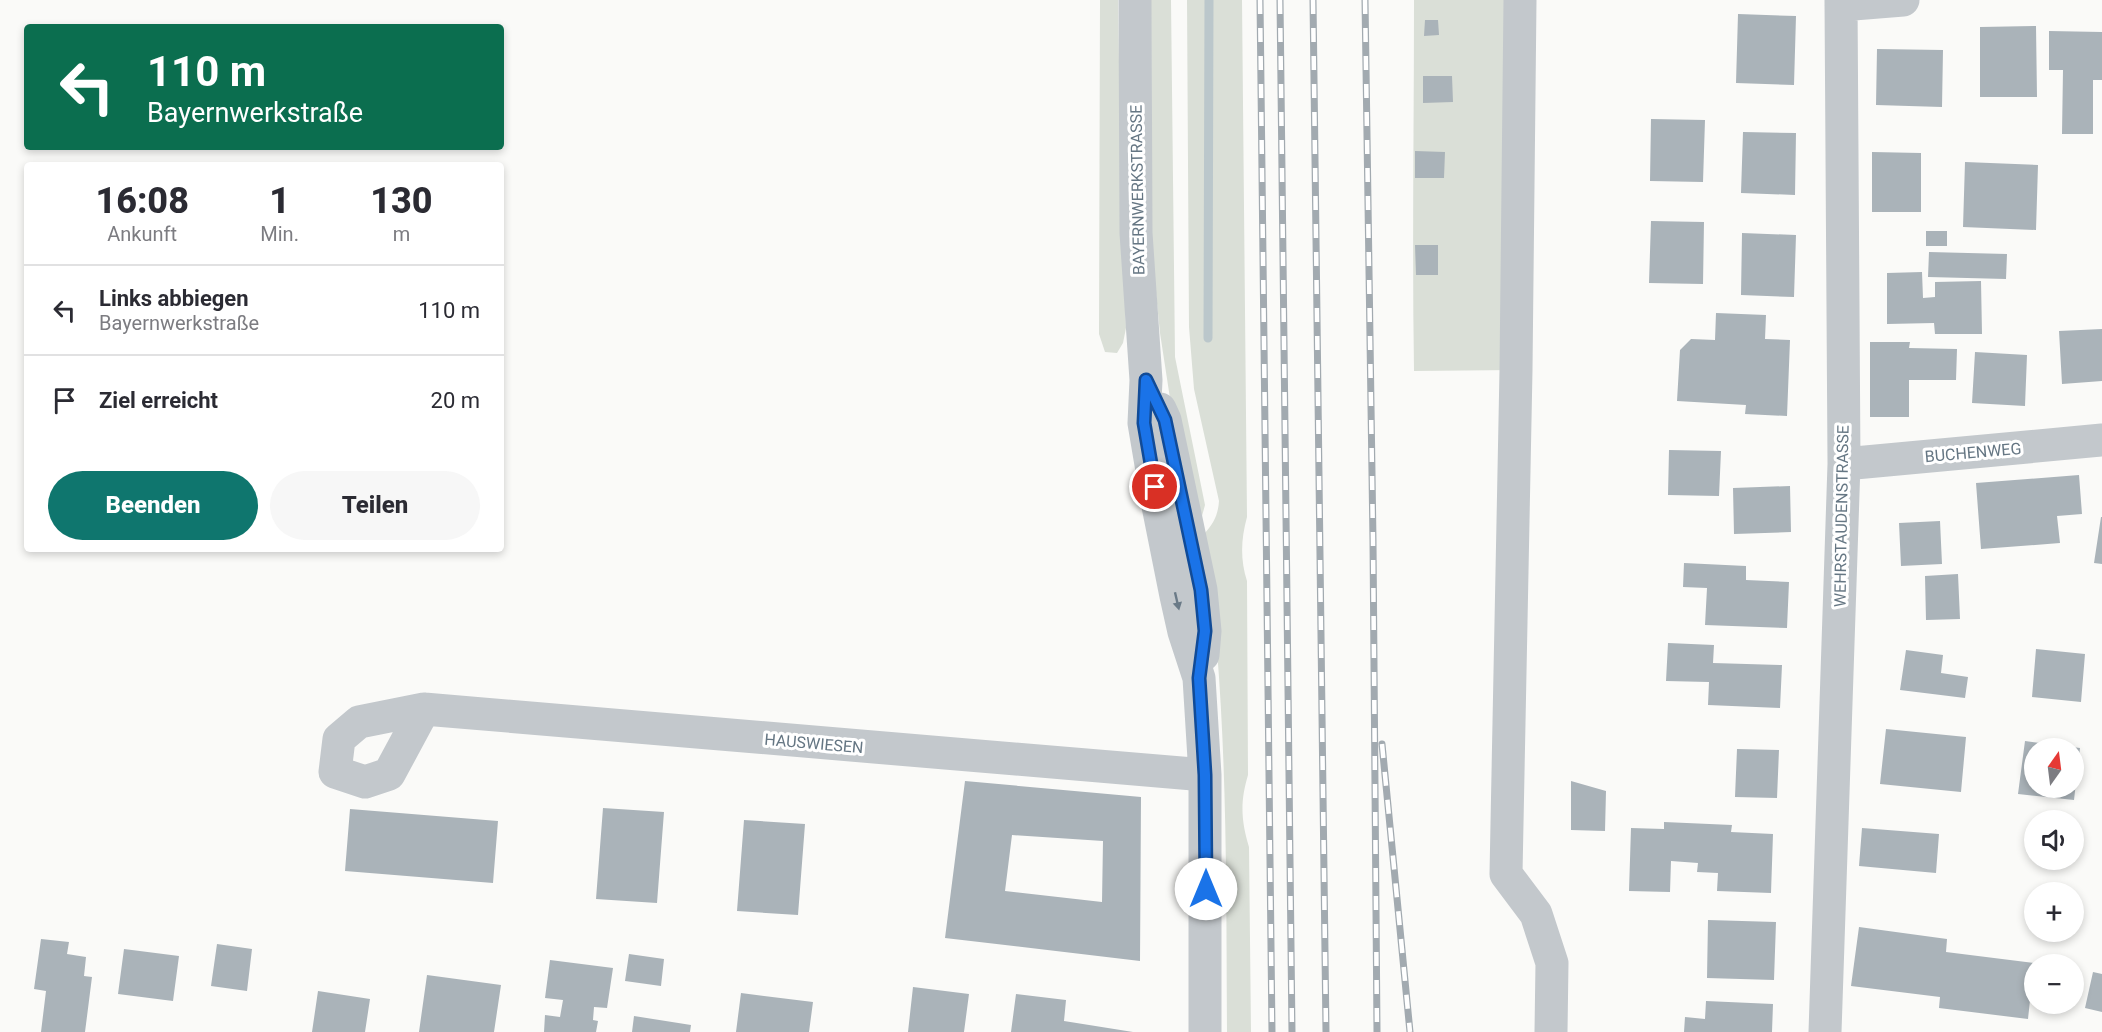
<!DOCTYPE html>
<html lang="de">
<head>
<meta charset="utf-8">
<style>
  body { margin:0; font-family:Roboto,sans-serif; background:#f7f7f7; color:#2b2b33; height:100vh; display:flex; flex-direction:column; font-size:22px; white-space:nowrap }
  * { box-sizing:border-box; margin:0 }
  p { font-size:20px; color:#7c7c81 }
  .icon { flex:none; width:33px; height:33px; fill:none; stroke:currentColor; stroke-width:2; stroke-linecap:round; stroke-linejoin:round }
  .map { position:relative; flex:1; overflow:hidden }
  .details { position:absolute; left:24px; top:162px; width:480px; height:390px; display:flex; flex-direction:column; background:#fff; border-radius:6px; box-shadow:0 3px 9px #0003 }
  .details>* { flex:none }
  .hud { position:absolute; left:24px; top:24px; width:480px; height:126px; border-radius:6px; box-shadow:0 3px 9px #0003; background:#0b6e4f; color:#fff; overflow:hidden }
  .needle { width:39px; rotate:14deg }
  .buttons { position:absolute; left:2024px; top:738px; display:grid; gap:12px }
  .buttons a { display:grid; place-items:center; width:60px; height:60px; border-radius:50%; background:#fff; box-shadow:0 3px 9px #0003; font-size:30px }
  .pin { position:absolute; display:grid; place-items:center; width:51px; height:51px; color:#fff; margin:-26px; border:3px solid #fff; border-radius:50%; box-shadow:0 2px 6px #0007 }
  .me { position:absolute; width:66px; margin:-33px; rotate:0deg; stroke-linejoin:round; filter:drop-shadow(0 0 4px #0008) }
  .turn { display:flex; align-items:center; gap:21px; height:126px; padding:0 24px; font-size:27px }
  .turn .icon { width:78px; height:78px; stroke-width:2.5 }
  .turn b { display:block; font-size:42px; line-height:51px }
  .eta { display:flex; justify-content:space-evenly; align-items:center; height:102px; text-align:center }
  .eta b { font-size:36px; font-weight:800; line-height:42px }
  .button { display:flex; gap:12px; margin-top:auto; padding:12px 24px }
  .button a { flex:1; height:69px; border-radius:36px; background:#0f766e; color:#fff; font-size:24px; font-weight:800; line-height:69px; text-align:center }
  .button a+a { background:#f7f7f7; color:#2b2b33 }
  ul { padding:0; list-style:none }
  li { display:flex; align-items:center; gap:18px; height:90px; padding:0 24px; border-top:2px solid #e1e1e2 }
  li div { flex:1 }
  li b { display:block; font-size:22px }
  li em { font-style:normal }
  .map>svg:first-child { display:block }
  .green { fill:#dadfd7 }
  .lines { fill:none; stroke-linecap:round; stroke-linejoin:round }
  .stream { stroke:#bbc7cb; stroke-width:9 }
  .building { fill:#aab3b9; fill-rule:evenodd }
  .minor { stroke:#c3c8cc; stroke-width:33 }
  .rail-casing { stroke:#a2aab0; stroke-width:7 }
  .rail { stroke:#fff; stroke-width:4.5; stroke-dasharray:14; stroke-linecap:butt }
  .oneway { fill:#6a7a87 }
  .route-casing { stroke:#114b97; stroke-width:15 }
  .route { stroke:#1a73e8; stroke-width:10 }
  .labels { text-anchor:middle; stroke-width:6; stroke-linejoin:round; paint-order:stroke }
  .street-label { font-size:16px; fill:#657683; stroke:#fff }
</style>
</head>
<body>
<div class="map">
<svg width="2102" height="1032" viewBox="0 0 2102 1032">
  <rect width="100%" height="100%" fill="#fafaf8"/>
  <path class="green" d="M1100,0H1118L1121,186L1126,328L1123,343L1117,353L1105,352L1099,334Z
    M1151,0H1171L1175,357L1205,505L1202,516L1177,444L1160,333L1152,253Z
    M1187,0H1242L1247,517C1241,539 1240,559 1247,581L1248,775C1240,802 1241,820 1249,847L1251,1032H1227C1226,867 1228,697 1204,534C1213,524 1218,516 1219,501L1194,389L1189,327Z
    M1414,0H1520L1516,370L1414,371C1412,248 1414,124 1414,0Z"/>
  <g class="lines">
    <path class="stream" d="M1208,338L1209,0"/>
  </g>
  <path class="building" d="M1738,14L1796,16L1794,85L1736,83Z
    M1425,20H1438L1439,35L1424,36Z
    M2036,26L2037,97H1980V27Z
    M2049,31L2102,32V80H2093V134H2062L2063,70H2049Z
    M1877,49L1943,50L1942,107L1876,105Z
    M1423,76H1452L1453,102L1423,103Z
    M1651,119L1705,120L1703,182L1650,181Z
    M1743,132L1796,133L1795,195L1741,193Z
    M1415,151L1445,152L1444,178H1415Z
    M1872,152L1921,153V212H1872Z
    M1965,162L2038,165L2036,230L1963,227Z
    M1651,221L1704,222L1703,284L1649,283Z
    M1926,231H1947V246H1926Z
    M1742,233L1796,235L1794,297L1741,295Z
    M1415,245H1438V275H1416Z
    M1929,252L2007,254L2006,279L1928,277Z
    M1922,272L1923,298L1935,297V282L1981,281L1982,334H1935L1934,323L1887,324V273Z
    M1716,313L1766,315L1765,339L1790,340L1787,416L1745,414L1746,405L1677,401L1680,350L1691,339L1715,340Z
    M2102,329V381L2062,384L2059,331Z
    M1870,342H1910L1909,348L1957,349L1956,380H1909V417H1870Z
    M1975,352L2027,355L2025,406L1972,403Z
    M1669,450L1721,451L1719,496L1668,495Z
    M2079,475L2082,514L2057,516L2060,543L1981,549L1976,483Z
    M1790,486L1791,532L1734,534L1733,488Z
    M2101,517H2102V564L2094,563Z
    M1940,521L1942,564L1901,566L1899,523Z
    M1684,563L1746,566V580L1789,582L1787,628L1705,625L1707,588L1683,587Z
    M1958,574L1960,619L1926,620L1925,576Z
    M1668,643L1714,645L1713,663L1782,665L1780,708L1708,705L1709,682L1666,681Z
    M2036,649L2085,654L2081,702L2032,697Z
    M1906,650L1943,655L1941,673L1968,677L1965,698L1900,690Z
    M1886,729L1966,737L1961,792L1880,784Z
    M2025,741L2080,748L2074,800L2018,794ZM2034,748H2073V788H2034Z
    M1737,749L1779,750L1777,798L1735,797Z
    M965,781L1141,797L1140,961L945,938ZM1012,835L1103,841L1102,902L1005,891Z
    M1571,781L1606,791L1605,831L1571,830Z
    M603,808L664,812L657,903L596,899Z
    M350,809L498,821L493,883L345,871Z
    M744,820L805,824L798,915L737,911Z
    M1664,822L1732,825L1731,832L1773,834L1771,893L1717,891L1718,873L1697,872L1698,863L1671,861L1670,892L1629,891L1631,828L1664,829Z
    M1862,828L1939,834L1936,873L1859,866Z
    M1708,920L1776,922L1774,980L1707,978Z
    M1859,927L1947,939L1946,952L2034,963L2028,1019L1939,1008L1940,997L1851,986Z
    M41,939L69,942L67,954L86,957L84,976L92,977L85,1032H41L46,991L34,989Z
    M217,944L252,949L247,991L211,986Z
    M124,949L179,956L173,1001L118,994Z
    M629,954L664,959L661,986L625,981Z
    M550,960L613,968L607,1008L594,1007L593,1020L598,1021L596,1032H544L545,1015L560,1017L563,1000L545,998Z
    M2093,972L2102,974V1012L2085,1008Z
    M427,975L501,985L494,1032H419Z
    M913,987L969,994L964,1032H908Z
    M318,991L370,999L365,1032H312Z
    M741,993L813,1002L809,1032H736Z
    M1016,994L1066,1000L1064,1021L1133,1032H1011Z
    M1706,1001L1773,1004L1772,1032H1684L1685,1017L1705,1019Z
    M634,1016L691,1025L690,1032H632Z"/>
  <g class="lines">
    <path class="minor" d="M1135,0L1136,233L1146,380L1144,423L1158,506L1176,596L1184,632L1199,678L1205,775V1032
      M1520,0L1516,370L1506,874L1536,914L1552,963L1551,1032
      M1841,5L1903,0
      M1160,409L1165,420L1201,590L1205,631L1203,655
      M1844,464L2102,440
      M424,709L389,774L365,782L335,772L339,739L359,722L424,709L1205,775
      M1825,1032L1844,464L1841,0"/>
    <g class="rail-casing">
      <path id="rail" d="M1260,0L1272,1032
        M1280,0L1292,1032
        M1313,0L1326,1032
        M1365,0L1373,541L1377,1032
        M1382,744L1410,1032"/>
    </g>
    <use href="#rail" class="rail"/>
  </g>
  <defs><path id="oneway-solid" d="M-6-.8H1V-3.2L6.5 0L1 3.2V.8H-6Z" transform="scale(1.5)"/></defs>
  <use class="oneway" href="#oneway-solid" transform="translate(1177 601) rotate(77)"/>
  <g class="lines">
    <g class="route-casing">
      <path id="route" d="M1155,487L1144,423L1146,380L1165,420L1201,590L1205,631L1199,678L1205,775L1206,889"/>
    </g>
    <use href="#route" class="route"/>
  </g>
  <g class="labels">
    <g class="street-label">
      <text transform="translate(1137 190) rotate(-91)" y="6">BAYERNWERKSTRASSE</text>
      <text transform="translate(1973 452) rotate(-5)" y="6">BUCHENWEG</text>
      <text transform="translate(1841 516) rotate(-89)" y="6">WEHRSTAUDENSTRASSE</text>
      <text transform="translate(814 743) rotate(5)" y="6">HAUSWIESEN</text>
    </g>
  </g>
</svg>
<div class="buttons">
<a><svg class="needle" viewBox="-14 -14 28 28"><path d="M0-13l5 13h-10z" fill="#e53935"/><path d="M0 13l5-13h-10z" fill="#7c7c81"/></svg></a>
<a><svg class="icon" aria-label="sound" viewBox="0 0 24 24"><path d="M4 9h4l5-4v14l-5-4H4zM17 9q2 3 0 6"/></svg></a>
<a>+</a>
<a>−</a>
</div>
<div class="pin" style="left:1155px;top:487px;background:#d93025"><svg class="icon" aria-label="arrive" viewBox="0 0 24 24"><path d="M6 21V4h12l-3 4 3 4H6"/></svg></div>
<svg class="me" style="left:1206px;top:889px" viewBox="-20 -20 40 40"><circle r="19" fill="#fff"/><path d="M0-13L10 11 0 6-10 11z" fill="#1a73e8"/></svg>
<div class="hud">
<div class="turn"><svg class="icon" aria-label="left" viewBox="0 0 24 24"><path d="M17 20v-9H6M10 6l-5 5 5 5"/></svg><div><b>110 m</b>Bayernwerkstraße</div></div>
</div>
<section class="details">
<div class="eta">
<div><b>16:08</b><p>Ankunft</p></div>
<div><b>1</b><p>Min.</p></div>
<div><b>130</b><p>m</p></div>
</div>
<ul>
<li><svg class="icon" aria-label="left" viewBox="0 0 24 24"><path d="M17 20v-9H6M10 6l-5 5 5 5"/></svg><div><b>Links abbiegen</b><p>Bayernwerkstraße</p></div><em>110 m</em></li>
<li><svg class="icon" aria-label="arrive" viewBox="0 0 24 24"><path d="M6 21V4h12l-3 4 3 4H6"/></svg><div><b>Ziel erreicht</b></div><em>20 m</em></li>
</ul>
<div class="button"><a>Beenden</a><a>Teilen</a></div>
</section>
</div>
</body>
</html>
